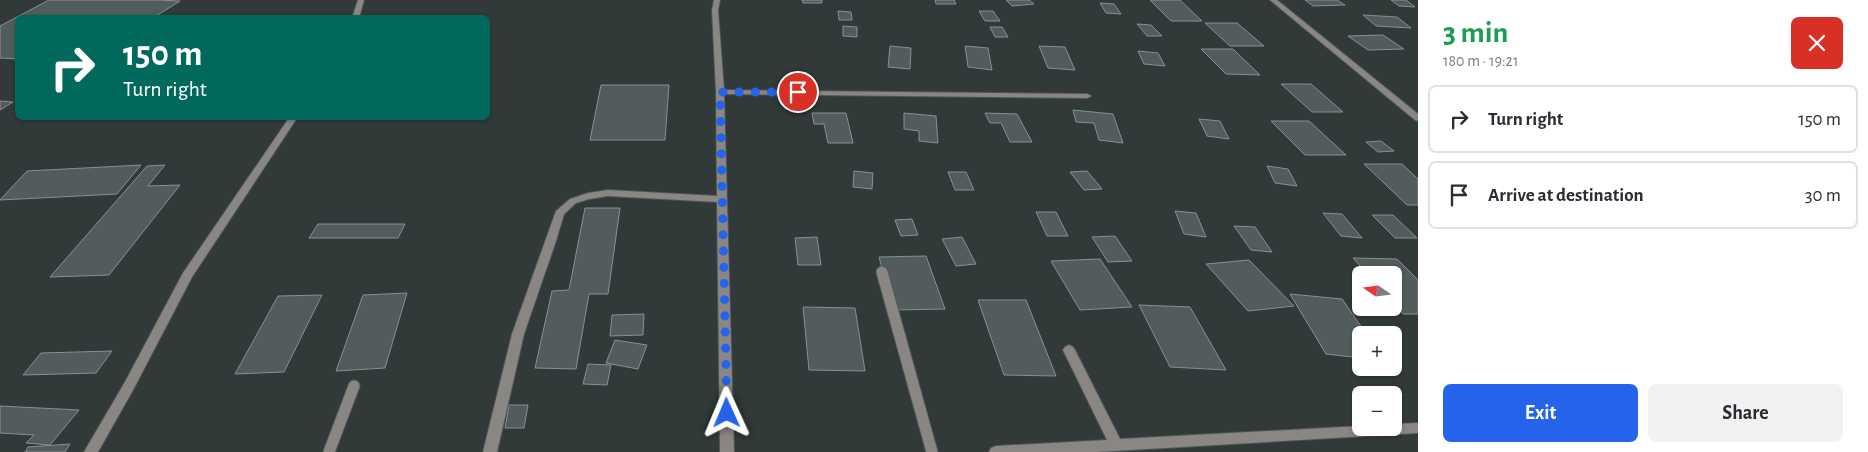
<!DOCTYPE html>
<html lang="en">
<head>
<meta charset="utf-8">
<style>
  body { margin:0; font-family:"Alegreya Sans",sans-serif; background:#f2f2f3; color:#2b2b33; height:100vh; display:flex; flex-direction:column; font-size:19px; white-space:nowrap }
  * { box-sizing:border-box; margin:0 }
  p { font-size:16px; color:#7c7c81 }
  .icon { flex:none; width:28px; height:28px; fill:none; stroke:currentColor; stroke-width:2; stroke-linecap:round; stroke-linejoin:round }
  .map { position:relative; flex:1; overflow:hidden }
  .drawer { display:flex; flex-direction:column; background:#fff; width:450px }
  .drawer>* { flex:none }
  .hud { position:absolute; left:15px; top:15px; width:475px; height:105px; border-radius:8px; box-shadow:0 1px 4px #0004; background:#00695c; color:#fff; overflow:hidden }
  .needle { width:32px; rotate:284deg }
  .buttons { position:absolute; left:1352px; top:266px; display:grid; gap:10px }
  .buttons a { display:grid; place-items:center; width:50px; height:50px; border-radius:8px; background:#fff; box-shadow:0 1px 4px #0004; font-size:25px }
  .pin { position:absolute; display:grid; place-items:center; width:42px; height:42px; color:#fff; margin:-21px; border:2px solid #fff; border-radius:50%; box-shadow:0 1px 5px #0007 }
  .me { position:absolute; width:55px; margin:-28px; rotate:359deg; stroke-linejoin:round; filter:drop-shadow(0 0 4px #0008) }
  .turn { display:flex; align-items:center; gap:18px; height:105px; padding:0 25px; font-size:22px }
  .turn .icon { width:65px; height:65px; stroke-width:2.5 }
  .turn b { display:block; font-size:35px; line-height:42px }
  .round { display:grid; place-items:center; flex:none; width:52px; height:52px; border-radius:8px; background:#f2f2f3 }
  .head { display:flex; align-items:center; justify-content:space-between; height:85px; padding:0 25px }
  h1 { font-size:30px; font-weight:700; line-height:38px; color:#1e9e55 }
  .action { display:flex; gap:10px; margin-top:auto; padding:10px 25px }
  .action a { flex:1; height:58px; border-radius:8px; background:#2563eb; color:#fff; font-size:20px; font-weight:700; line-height:58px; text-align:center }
  .action a+a { background:#f2f2f3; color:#2b2b33 }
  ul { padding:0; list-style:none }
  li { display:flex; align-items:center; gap:15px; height:68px; margin:0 10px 8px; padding:0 15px; border:2px solid #e1e1e2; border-radius:8px }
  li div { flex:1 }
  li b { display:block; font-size:19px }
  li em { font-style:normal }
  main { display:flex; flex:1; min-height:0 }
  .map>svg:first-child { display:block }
  .building { fill:#535c5c; stroke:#879191 }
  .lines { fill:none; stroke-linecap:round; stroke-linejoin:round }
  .service-casing { stroke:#4e5656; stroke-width:13 }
  .minor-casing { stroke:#4e5656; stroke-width:2 }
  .service { stroke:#8a8684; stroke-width:11 }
  .minor { fill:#8a8684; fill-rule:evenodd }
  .route { stroke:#2563eb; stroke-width:9; stroke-dasharray:0 16.2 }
</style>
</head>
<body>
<main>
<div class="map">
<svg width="1418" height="452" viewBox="0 0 1418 452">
  <rect width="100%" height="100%" fill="#313939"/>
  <path class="building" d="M49,0H158L180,1L153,18H18V59L0,58V26Z
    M802,0H822V3H803Z
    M935,0H954L956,4H936Z
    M1006,0H1029L1034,4L1012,6Z
    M1150,0H1180L1202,21H1171Z
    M1305,0H1337L1345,5L1313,6Z
    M1391,0H1406L1415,7L1399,6Z
    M1100,3L1114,4L1121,14L1106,13Z
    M838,11L851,12L852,20H839Z
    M979,11H993L1000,21H985Z
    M1363,15L1397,17L1411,28L1376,26Z
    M1205,23H1237L1264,46H1230Z
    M1137,24L1151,25L1162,36H1147Z
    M843,26L857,27V37L843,36Z
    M990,27H1002L1008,37H995Z
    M1383,35L1404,49L1368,50L1348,36Z
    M890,46L911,48L910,69L888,67Z
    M965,46L988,48L992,70L968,67Z
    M1039,46L1065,47L1075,70L1048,68Z
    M1201,49H1233L1260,75L1226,74Z
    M1138,51L1158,53L1165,66L1144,64Z
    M1281,84H1311L1343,112H1312Z
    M601,85H669L665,140H590Z
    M0,101L13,102L0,110Z
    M1073,110L1113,114L1123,143L1099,140L1094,123L1076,122Z
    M812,113H846L853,143H828L824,124H814Z
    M904,113L936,116L938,143L919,141V131L904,129Z
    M985,113L1017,114L1032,142H1010L1001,123H990Z
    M1199,119L1220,121L1229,139L1207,136Z
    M1271,121H1309L1346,155H1305Z
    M1381,141L1394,151L1378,152L1366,142Z
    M1364,164H1402L1418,179V205H1407Z
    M141,165L117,194L0,200L27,171Z
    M165,165L148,186L180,185L109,275L50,277L147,166Z
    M1267,166L1288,169L1297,186L1275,183Z
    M854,171L873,173L872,189L853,187Z
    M1087,171L1102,189L1084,190L1070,172Z
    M948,172H966L974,190H955Z
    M585,208H620L608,294H589L576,369L535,368L552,291L569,290Z
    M1175,211L1196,213L1206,237L1184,234Z
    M1036,212H1056L1068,236H1047Z
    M1323,213L1342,214L1362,238L1341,236Z
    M1372,215H1393L1417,238H1395Z
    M912,219L918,235L901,236L895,220Z
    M318,224H405L398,238H309Z
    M1234,226L1255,227L1272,252L1251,250Z
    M1115,236L1132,261L1108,262L1092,237Z
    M817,237L821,265H798L795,238Z
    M962,237L976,264L956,266L942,239Z
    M926,256L945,309L893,310L879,257Z
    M1353,258L1397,259L1418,280V314H1403L1394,303V275H1368Z
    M1100,259L1132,307L1080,310L1051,261Z
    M1249,260L1294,306L1248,311L1206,264Z
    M407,293L385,368L336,371L363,295Z
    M1290,294L1342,299L1367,335H1361V358L1326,354Z
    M322,295L284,372L235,374L278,296Z
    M978,300H1026L1056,376L1004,375Z
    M1139,305L1190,307L1226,370L1170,367Z
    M803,307L855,308L865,371L809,370Z
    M644,314L643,335L610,336L612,315Z
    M615,340L647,345L638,369L606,363Z
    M112,351L96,373L23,375L41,353Z
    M588,364L611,365L607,385L583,384Z
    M509,405H528L524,428H505Z
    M0,406L79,410L50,445L26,443L34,435L0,433Z
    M70,444L65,452H25L28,447Z"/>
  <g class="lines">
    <g class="service-casing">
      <path id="service" d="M882,272L932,452
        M329,452L354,386"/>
    </g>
    <g class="minor-casing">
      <path id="minor" d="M358,0H364L359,18H352Z
        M714,0H720L718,10L724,90L1087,94L1091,96L1087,98L724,94L734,452H720L717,202L608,196L589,199L576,203L564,214L556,241L524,334L497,452H483L512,334L556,211L570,199L588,193L608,190L717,196L716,92L712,10Z
        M1270,0H1277L1418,114V121L1415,120Z
        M289,118H297L192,277L133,390L98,452H84L125,382L183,273Z
        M1069,345L1073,347L1075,350L1120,439L1361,426V428H1394V424L1418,423V433L1097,452H989L991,448L996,446L1107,440L1063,350L1065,347Z"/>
    </g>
    <use href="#service" class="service"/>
    <use href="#minor" class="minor"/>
  </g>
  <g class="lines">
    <path class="route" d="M727,413L720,92H798"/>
  </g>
</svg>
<div class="buttons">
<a><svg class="needle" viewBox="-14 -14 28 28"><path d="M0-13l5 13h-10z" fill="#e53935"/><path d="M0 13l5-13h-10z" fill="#7c7c81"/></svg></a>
<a>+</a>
<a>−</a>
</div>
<div class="pin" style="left:798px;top:92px;background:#d93025"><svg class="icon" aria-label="arrive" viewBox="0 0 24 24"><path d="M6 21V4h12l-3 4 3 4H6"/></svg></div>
<svg class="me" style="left:727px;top:413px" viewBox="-20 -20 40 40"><path d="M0-17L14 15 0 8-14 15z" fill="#2563eb" stroke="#fff" stroke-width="4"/></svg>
<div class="hud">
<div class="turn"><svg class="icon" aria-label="right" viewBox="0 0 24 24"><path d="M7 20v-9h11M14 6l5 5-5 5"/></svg><div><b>150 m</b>Turn right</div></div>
</div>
</div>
<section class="drawer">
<div class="head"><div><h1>3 min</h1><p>180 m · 19:21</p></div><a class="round" style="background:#d93025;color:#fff"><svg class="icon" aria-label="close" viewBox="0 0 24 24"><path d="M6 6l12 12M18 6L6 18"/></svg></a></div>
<ul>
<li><svg class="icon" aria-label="right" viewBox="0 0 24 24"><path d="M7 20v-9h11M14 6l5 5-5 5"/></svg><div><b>Turn right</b></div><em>150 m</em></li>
<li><svg class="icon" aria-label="arrive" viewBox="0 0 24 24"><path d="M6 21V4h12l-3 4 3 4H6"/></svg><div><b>Arrive at destination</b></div><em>30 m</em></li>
</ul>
<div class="action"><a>Exit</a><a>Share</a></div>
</section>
</main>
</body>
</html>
